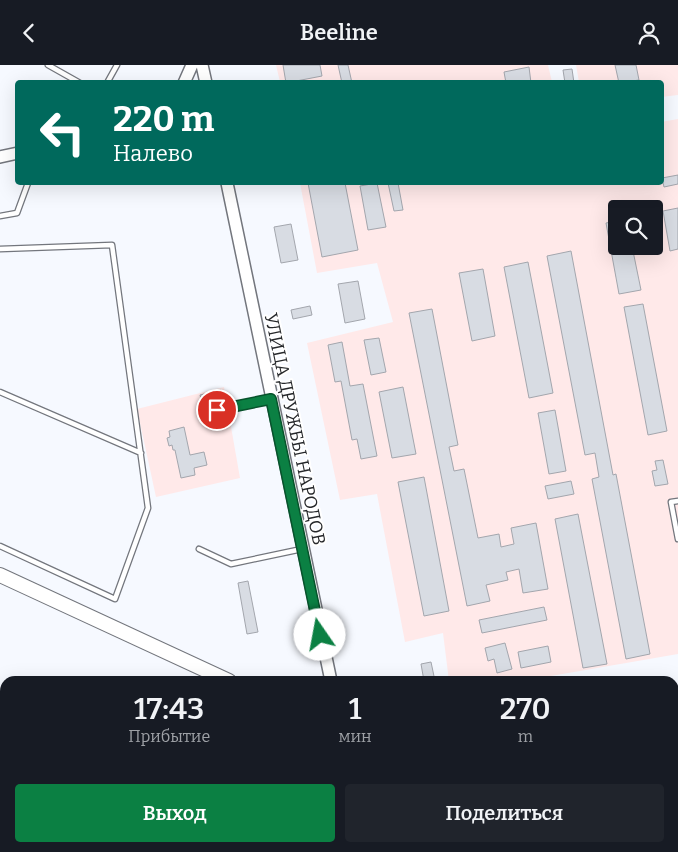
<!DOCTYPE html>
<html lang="ru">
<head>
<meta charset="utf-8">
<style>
  body { margin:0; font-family:Bitter,serif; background:#20242c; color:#f1f3f6; height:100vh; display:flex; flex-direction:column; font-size:19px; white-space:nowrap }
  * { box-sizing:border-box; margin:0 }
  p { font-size:16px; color:#9ea1a6 }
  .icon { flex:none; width:28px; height:28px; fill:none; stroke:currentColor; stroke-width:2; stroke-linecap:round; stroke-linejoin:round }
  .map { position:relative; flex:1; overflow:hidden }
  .sheet { position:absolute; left:0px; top:611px; width:679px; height:176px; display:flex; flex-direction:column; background:#171b24; border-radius:15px 15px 0 0; box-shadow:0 5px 20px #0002 }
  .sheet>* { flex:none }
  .guide { position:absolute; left:15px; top:15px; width:649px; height:105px; border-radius:5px; box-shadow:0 5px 20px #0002; background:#00695c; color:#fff; overflow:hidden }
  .buttons { position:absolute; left:608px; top:135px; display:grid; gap:10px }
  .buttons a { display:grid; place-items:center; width:55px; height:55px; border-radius:5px; background:#171b24; box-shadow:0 5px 20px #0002; font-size:25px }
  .pin { position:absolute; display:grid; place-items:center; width:42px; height:42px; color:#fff; margin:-21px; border:2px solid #fff; border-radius:50%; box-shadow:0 1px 5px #0007 }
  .me { position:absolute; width:55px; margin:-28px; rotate:348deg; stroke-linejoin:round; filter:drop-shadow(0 0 4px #0008) }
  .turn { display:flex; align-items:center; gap:18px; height:105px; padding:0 15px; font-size:22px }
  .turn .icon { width:65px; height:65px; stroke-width:2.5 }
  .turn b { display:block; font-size:35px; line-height:42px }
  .eta { display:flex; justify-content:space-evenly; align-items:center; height:85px; text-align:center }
  .eta b { font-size:30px; font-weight:600; line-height:35px }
  .cta { display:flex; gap:10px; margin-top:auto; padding:10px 15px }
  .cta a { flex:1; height:58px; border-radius:5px; background:#0b8043; color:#fff; font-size:20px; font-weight:600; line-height:58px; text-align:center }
  .cta a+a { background:#20242c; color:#f1f3f6 }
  header { display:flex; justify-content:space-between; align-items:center; height:65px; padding:0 15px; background:#171b24; font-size:22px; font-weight:600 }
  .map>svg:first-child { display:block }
  .industrial { fill:#ffe9e9; fill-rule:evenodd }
  .building { fill:#d8dce3; stroke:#a3a6ad }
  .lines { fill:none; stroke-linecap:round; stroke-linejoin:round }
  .service-casing { stroke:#73767d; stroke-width:7 }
  .minor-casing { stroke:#73767d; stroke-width:11 }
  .tertiary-casing { stroke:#73767d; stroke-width:14 }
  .primary-casing { stroke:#73767d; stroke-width:16 }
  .service { stroke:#fff; stroke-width:4.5 }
  .minor { stroke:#fff; stroke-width:9 }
  .tertiary { stroke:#fff; stroke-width:11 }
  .primary { stroke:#fff; stroke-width:14 }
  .route-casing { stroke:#07532c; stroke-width:12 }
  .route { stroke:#0b8043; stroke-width:9 }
  .labels { text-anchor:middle; stroke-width:4; stroke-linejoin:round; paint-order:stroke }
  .street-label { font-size:18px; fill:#26282b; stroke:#fff }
</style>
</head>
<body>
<header><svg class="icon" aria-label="back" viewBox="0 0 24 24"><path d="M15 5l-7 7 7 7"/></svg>Beeline<svg class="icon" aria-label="person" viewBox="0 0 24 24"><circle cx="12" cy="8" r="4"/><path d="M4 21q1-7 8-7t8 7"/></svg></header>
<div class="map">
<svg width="678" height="787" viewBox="0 0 678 787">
  <rect width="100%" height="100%" fill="#f6f9ff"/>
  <path class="industrial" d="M276,0H548L552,17H280Z
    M576,0H678V30L661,32V18L579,17Z
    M678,54V589L522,616H449L443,568L405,577L377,429L340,435L307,278L393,257L377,198L317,208L300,118H661V57ZM616,144H654V181H616Z
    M224,322L240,413L156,432L137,344Z"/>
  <path class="building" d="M283,0H320L322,11L286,18Z
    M338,0H348L352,18H342Z
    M615,0H636L639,15L619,18Z
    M529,2L531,18H506L504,7Z
    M572,4L574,18H565L563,5Z
    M678,110V119L664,122L662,113Z
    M308,118H345L358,185L322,192Z
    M377,118L386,162L368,165L360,121Z
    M388,118H398L403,145L394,146Z
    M678,143V184L670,186L663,146Z
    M616,156V181H632L641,225L619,229L606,158Z
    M291,159L298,195L281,198L274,162Z
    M571,186L613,410L616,409L650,589L626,594L592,414L599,412L595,388L585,390L547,191Z
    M528,197L553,328L529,333L504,202Z
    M483,204L495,271L472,276L459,208Z
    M358,216L365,254L345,258L338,219Z
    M643,239L667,366L648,370L624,242Z
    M310,241L312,250L293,254L291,245Z
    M432,244L458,380L449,382L454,406L464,404L478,473L499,469L501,482L514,479L511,463L536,458L548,524L523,528L519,504L506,507L508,515L486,520L490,536L467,541L409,248Z
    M379,273L386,307L371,310L364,275Z
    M342,277L350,321L363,319L377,391L361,394L357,374L352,375L341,316L335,317L328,280Z
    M403,322L416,389L392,393L379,327Z
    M221,325L223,332L202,337L200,330Z
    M555,345L566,406L549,409L538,348Z
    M184,362L190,390L204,387L207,400L194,403L195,410L181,413L175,385H173L172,380L169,381L167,373L170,372L169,366Z
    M663,395L668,419L655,421L652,406L657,405L655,396Z
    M424,412L449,546L424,551L398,417Z
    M571,416L574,429L548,434L545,421Z
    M578,449L607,599L583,603L555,454Z
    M248,516L258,567L247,569L238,518Z
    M544,542L547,555L482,568L479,555Z
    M505,578L512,604L497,608L494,594L488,596L485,583Z
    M548,581L551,597L521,603L518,587Z
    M431,597L435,616H424L421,599Z"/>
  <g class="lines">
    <g class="service-casing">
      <path id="service" d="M48,0L80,18
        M107,18L117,0
        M0,151L17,148L28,118
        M0,184L112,180L148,443L115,534L0,481
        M0,327L141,388
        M206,347L271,334
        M678,436L671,437L678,474
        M199,484L231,499L302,484
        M674,774L678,778
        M623,787L627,782"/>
    </g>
    <g class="minor-casing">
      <path id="minor" d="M422,782L431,787
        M396,787V782"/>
    </g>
    <g class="tertiary-casing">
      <path id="tertiary" d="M202,0L206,18
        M184,18L192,0
        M0,92L18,88
        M227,118L331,616"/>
    </g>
    <g class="primary-casing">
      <path id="primary" d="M0,510L229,616
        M592,782L602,787"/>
    </g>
    <use href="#service" class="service"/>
    <use href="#minor" class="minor"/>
    <use href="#tertiary" class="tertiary"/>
    <use href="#primary" class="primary"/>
  </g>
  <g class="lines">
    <g class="route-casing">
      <path id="route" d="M217,345L271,334L320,570"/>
    </g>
    <use href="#route" class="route"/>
  </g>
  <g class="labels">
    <g class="street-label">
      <text transform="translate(295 364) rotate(78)" y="6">УЛИЦА ДРУЖБЫ НАРОДОВ</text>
    </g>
  </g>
</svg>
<div class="buttons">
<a><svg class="icon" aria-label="search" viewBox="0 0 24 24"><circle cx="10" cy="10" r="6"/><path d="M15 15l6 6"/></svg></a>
</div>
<div class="pin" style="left:217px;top:345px;background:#d93025"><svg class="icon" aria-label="arrive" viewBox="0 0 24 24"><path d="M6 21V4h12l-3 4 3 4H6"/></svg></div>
<svg class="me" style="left:320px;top:570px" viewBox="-20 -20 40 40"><circle r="19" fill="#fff"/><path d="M0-13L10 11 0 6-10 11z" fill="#0b8043"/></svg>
<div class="guide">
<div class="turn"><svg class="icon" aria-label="left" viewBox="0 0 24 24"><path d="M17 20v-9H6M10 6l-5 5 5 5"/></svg><div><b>220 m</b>Налево</div></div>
</div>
<section class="sheet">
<div class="eta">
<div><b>17:43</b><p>Прибытие</p></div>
<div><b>1</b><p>мин</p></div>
<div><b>270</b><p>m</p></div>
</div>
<div class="cta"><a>Выход</a><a>Поделиться</a></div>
</section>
</div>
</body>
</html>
